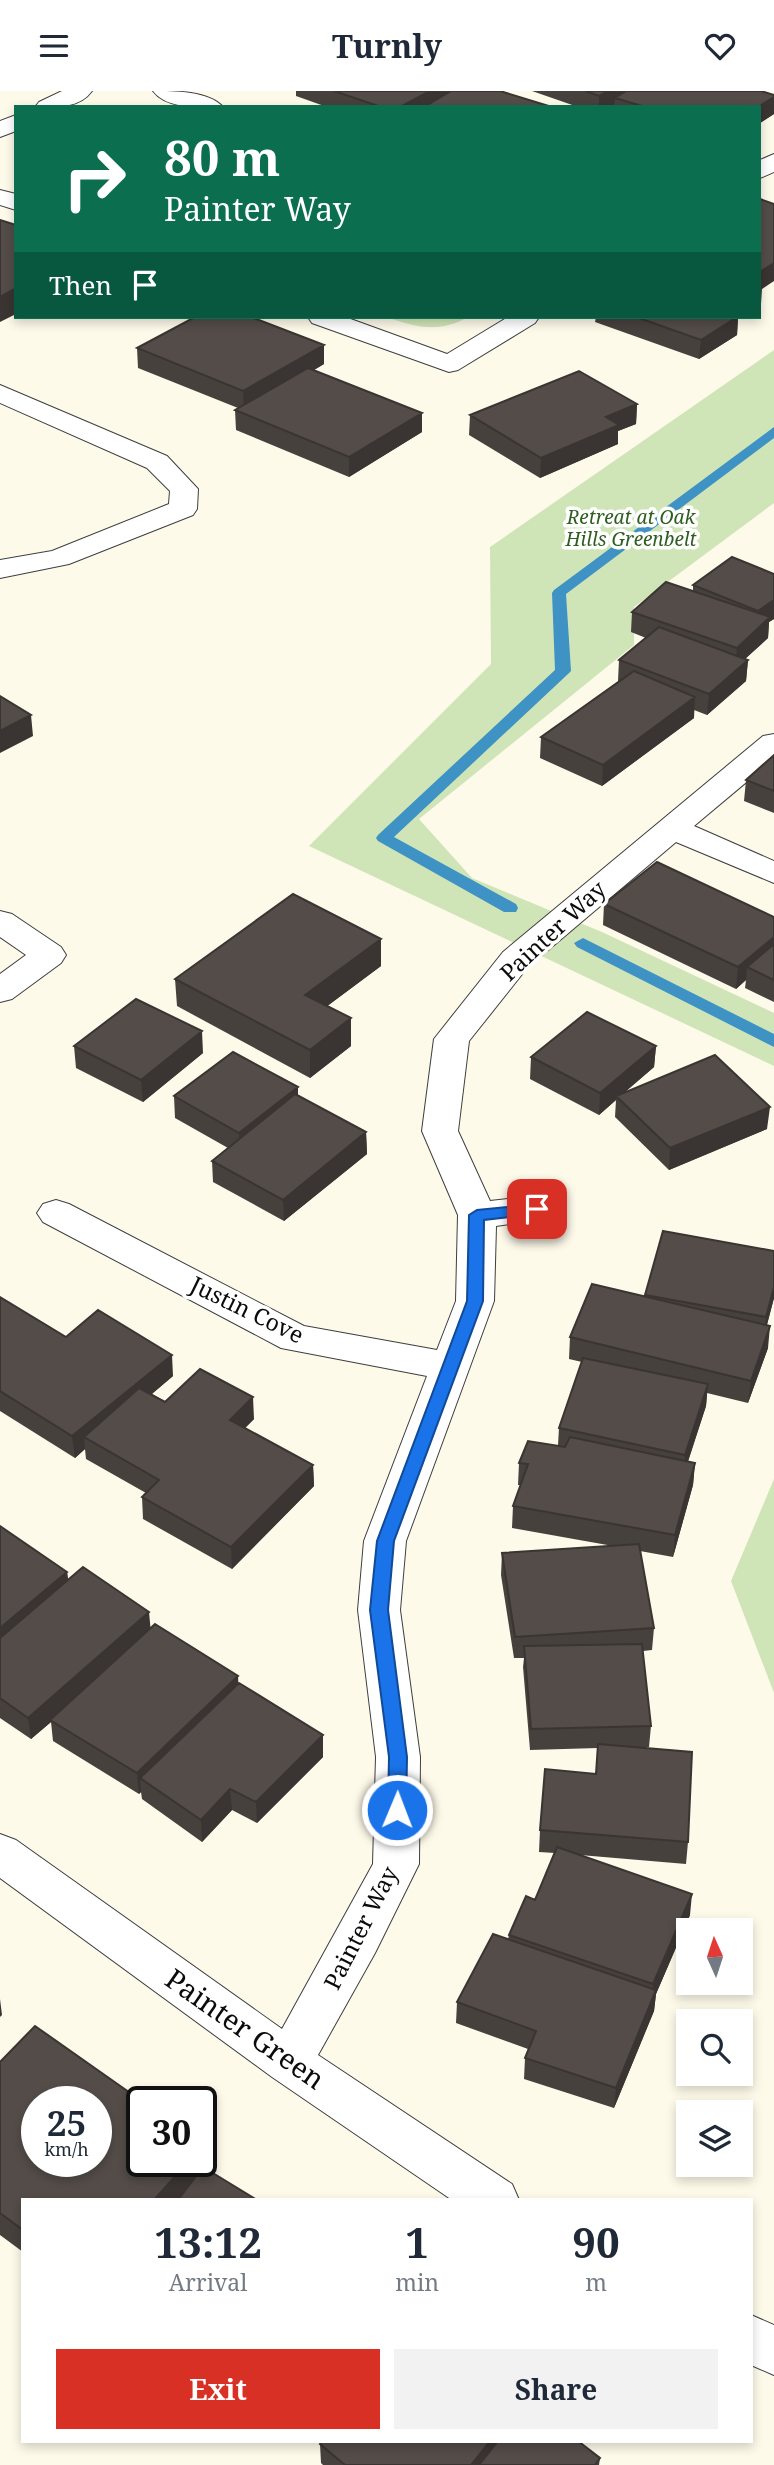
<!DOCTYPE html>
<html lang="en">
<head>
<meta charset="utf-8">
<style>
  body { margin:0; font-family:"Noto Serif",serif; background:#f2f2f3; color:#1f2937; height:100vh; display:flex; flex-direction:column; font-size:26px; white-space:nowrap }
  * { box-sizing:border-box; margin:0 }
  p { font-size:23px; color:#747a83 }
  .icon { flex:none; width:38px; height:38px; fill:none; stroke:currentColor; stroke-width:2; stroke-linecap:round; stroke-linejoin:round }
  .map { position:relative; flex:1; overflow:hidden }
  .drawer { position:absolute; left:21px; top:2107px; width:732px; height:245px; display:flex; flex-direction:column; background:#fff; border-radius:0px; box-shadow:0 4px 10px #0003 }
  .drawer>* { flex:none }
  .top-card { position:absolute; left:14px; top:14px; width:747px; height:214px; border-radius:0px; box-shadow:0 4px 10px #0003; background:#0b6e4f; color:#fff; overflow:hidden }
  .needle { width:46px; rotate:357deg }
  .tools { position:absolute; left:676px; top:1827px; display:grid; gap:14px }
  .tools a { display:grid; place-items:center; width:77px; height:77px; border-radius:0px; background:#fff; box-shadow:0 4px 10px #0003; font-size:35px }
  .speed { position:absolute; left:21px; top:1995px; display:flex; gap:14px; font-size:35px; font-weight:700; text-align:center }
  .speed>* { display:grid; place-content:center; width:91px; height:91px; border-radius:50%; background:#fff; box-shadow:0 4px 10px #0003; line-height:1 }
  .speed small { font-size:18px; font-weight:400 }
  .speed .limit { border:4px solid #111; border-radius:10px; background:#fff; color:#111 }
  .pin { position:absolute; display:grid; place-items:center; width:60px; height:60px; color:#fff; margin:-30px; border-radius:14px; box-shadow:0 4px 10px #0006 }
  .me { position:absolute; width:77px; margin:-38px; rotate:1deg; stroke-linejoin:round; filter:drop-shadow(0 0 5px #0008) }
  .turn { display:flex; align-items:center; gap:24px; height:147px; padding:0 35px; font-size:32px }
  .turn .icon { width:91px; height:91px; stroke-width:2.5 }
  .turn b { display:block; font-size:49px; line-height:60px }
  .then { display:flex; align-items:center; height:66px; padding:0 35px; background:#0003; gap:14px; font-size:26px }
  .eta { display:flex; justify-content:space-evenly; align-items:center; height:119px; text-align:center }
  .eta b { font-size:42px; font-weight:700; line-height:49px }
  .button { display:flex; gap:14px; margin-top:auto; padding:14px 35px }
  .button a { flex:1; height:80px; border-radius:0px; background:#d93025; color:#fff; font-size:28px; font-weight:700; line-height:80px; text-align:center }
  .button a+a { background:#f2f2f3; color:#1f2937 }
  header { display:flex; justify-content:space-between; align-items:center; height:91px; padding:0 35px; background:#fff; font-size:32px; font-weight:700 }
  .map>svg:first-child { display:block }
  .green { fill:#d0e5b7 }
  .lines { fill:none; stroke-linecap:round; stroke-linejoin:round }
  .stream { fill:#3e92c4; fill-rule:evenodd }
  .street-casing { stroke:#3e3e3e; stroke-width:2 }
  .street { fill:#fff; fill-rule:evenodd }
  .wall { fill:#47413e }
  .shaded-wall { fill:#3a3532 }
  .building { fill:#534c48; stroke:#3a3532; stroke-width:2; fill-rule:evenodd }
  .route { fill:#1a73e8; stroke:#114b97; stroke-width:2 }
  .labels { text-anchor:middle; stroke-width:7; stroke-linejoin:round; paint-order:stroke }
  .far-park-label { font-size:19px; font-style:italic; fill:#2e5e20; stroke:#fff }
  .street-label { font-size:23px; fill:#0b0b0b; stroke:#fff }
  .near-street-label { font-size:28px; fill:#0b0b0b; stroke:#fff }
</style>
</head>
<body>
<header><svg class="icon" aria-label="menu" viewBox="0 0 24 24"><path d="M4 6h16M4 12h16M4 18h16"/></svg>Turnly<svg class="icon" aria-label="heart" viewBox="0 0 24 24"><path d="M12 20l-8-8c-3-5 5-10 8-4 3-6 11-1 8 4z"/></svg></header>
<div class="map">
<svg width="774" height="2374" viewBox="0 0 774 2374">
  <rect width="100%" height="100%" fill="#fefaea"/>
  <path class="green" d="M387,226H468C440,242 416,237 387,226Z
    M774,259V412L634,516V554L419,728L472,787L602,841L774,922V975L309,755L491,573L490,456Z
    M774,1388V1602L731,1490Z"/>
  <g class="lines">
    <path class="stream" d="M774,336V347L566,503L571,580L568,583L394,746L516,813L518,817L516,821H504L378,750L376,747L378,744L555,579L552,502L554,499Z
      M583,847L774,943V956L577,856L574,852Z"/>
    <g class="street-casing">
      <path id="street" d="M62,0H92C79,18 55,16 35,16L39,11Z
        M153,0C174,0 209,0 223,16C202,16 167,19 153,0Z
        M16,24V40L0,46V30Z
        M774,63V81L760,87V69Z
        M0,99L16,103V119L0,114Z
        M308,226H345L447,263L508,226H539L535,232L458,279L449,281L312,232Z
        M0,294L167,365L198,398L197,418L193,424L69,473L0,487V469L52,460L169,413L170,400L147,377L0,312Z
        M774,643V668L694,735L774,770V792L676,751L527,877L469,950L458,1040L490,1110L537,1105L550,1109L556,1118L550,1127L496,1135L494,1210L406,1450L400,1519L420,1666L419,1773L375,1862L318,1964L512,2093L519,2109H452L272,1986L0,1787V1743L16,1749L282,1938L373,1773L376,1666L358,1519L364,1450L427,1285L281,1257L43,1131L37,1122L43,1113L56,1109L69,1113L304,1235L437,1259L456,1210L458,1124L422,1040L434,948L503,861L763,645Z
        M0,820L12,823L61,856L66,864L61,872L12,908L0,911V883L26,864L0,846Z
        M751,2224L774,2234V2284L751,2274Z"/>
    </g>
    <use href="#street" class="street"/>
  </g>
  <path class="wall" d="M296,0H500L552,16H327L296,5Z
    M532,0H761L774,4V23L760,32V16H614V14L611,16H578Z
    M596,226H740L738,227L737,244L699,268L595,231Z
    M137,257L324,273L314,279L422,322V341L349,386L236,339L235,319L238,317L138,277Z
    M637,313L636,333L618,340V353L540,387L469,344L470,324Z
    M774,483V528L769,531L768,547L745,568L748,569L746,590L707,624L694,619V627L602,695L540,667L541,646L619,590H618L619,569L646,547L631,541L632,521L693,500V494Z
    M774,664V722L744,710L746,689Z
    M604,813L774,826V911L745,897L746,889L736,898L603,834Z
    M381,875L327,915L351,927V955L310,987L177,915L175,888Z
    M74,955L203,962L143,1011L76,977Z
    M656,955L654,976L625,1001L767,1038L669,1079L615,1026L616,1009L599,1024L530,988L531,966Z
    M298,996V1005L366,1041L367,1063L284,1130L213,1091L212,1070L228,1057L175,1027L174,1005Z
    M663,1140L774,1160V1207L767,1234L768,1257L748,1312L707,1302L706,1315L688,1370L695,1372L693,1394L673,1466L640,1460L654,1537L652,1559L643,1560L651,1635L649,1656H635L688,1751L686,1773L580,1764L690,1824L656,1903L654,1920L614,2017L524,1988L525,1967L528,1958L456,1932L457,1911L508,1848L509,1844L535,1809L555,1762L539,1761L540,1739L596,1683L598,1657L530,1659L523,1576L524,1567H514L501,1484L502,1462L613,1455L512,1437L513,1415L521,1394H518L519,1372L558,1354L559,1337L582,1271L569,1268L570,1246L645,1206Z
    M0,1206L66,1246L173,1285L152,1303L165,1311L254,1328L245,1337L313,1374L314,1395L232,1478L143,1428L142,1406L146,1402L86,1368L85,1358L75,1367L0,1320Z
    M0,1435L67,1481L68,1489L151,1537L238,1592L323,1666L257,1732L232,1719L202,1751L142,1708L141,1701L139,1703L53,1650L51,1631L31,1648L0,1627Z
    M0,1971L23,2109V2161L0,2144Z
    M320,2353L600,2367L599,2374H323L321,2372Z"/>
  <path class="shaded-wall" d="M430,0H454L434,16H400Z
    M608,0H641L615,7L614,14L611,16H599V5Z
    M774,6V23L760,32V16H758Z
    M774,172V190L762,198L761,213H760V181Z
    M16,197V223L0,231V206Z
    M722,226H740L738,227L737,244L699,268L701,249Z
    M324,254V273L244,320L243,300Z
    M637,313L636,333L618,340V353L540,387L541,367L606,326Z
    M422,322V341L349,386V366Z
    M774,509V528L769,531L768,547L735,577L737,557L756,539L758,520Z
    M748,569L746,590L707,624L709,603Z
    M695,606L694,627L602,695L603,674Z
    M31,624L33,645L0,662V640Z
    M774,846V865L747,876L746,889L736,898L738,876Z
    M381,848V875L306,931L305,904Z
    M351,927V955L310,987V959Z
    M202,940L203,962L143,1011L141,989Z
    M656,955L654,976L618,1007L616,1005V1009L599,1024L600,1002Z
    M298,996V1018L240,1064L239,1042Z
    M770,1016L767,1038L669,1079L670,1057Z
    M366,1041L367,1063L284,1130L283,1109Z
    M774,1196V1207L763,1248L766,1226Z
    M770,1235L768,1257L748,1312L751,1290Z
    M172,1264L173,1285L93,1352L84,1346L85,1358L75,1367L72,1345Z
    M708,1293L706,1315L683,1386L685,1364Z
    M253,1306L254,1328L231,1351L230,1329Z
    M695,1372L693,1394L673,1466L675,1444Z
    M313,1374L314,1395L232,1478L231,1456Z
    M67,1481L70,1503L0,1561V1537Z
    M149,1521L151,1542L50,1629L51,1631L31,1648L28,1627Z
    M238,1585L239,1607L140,1687L141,1701L139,1703L137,1682Z
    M323,1644V1666L257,1732L256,1711Z
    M230,1698L232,1719L202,1751L201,1729Z
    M692,1803L690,1824L656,1903L654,1920L614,2017L616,1997L652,1910L653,1893Z
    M0,1908L2,1924L0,1926Z
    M204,2054L206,2080L180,2109H154L189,2070H201V2056Z
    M490,2350H504L485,2374H471Z"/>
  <path class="building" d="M334,0H430L400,16H381Z
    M451,0H500L552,16H424Z
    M585,0H608L599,5Z
    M626,0H761L774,4V6L758,16H645L615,7Z
    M760,108L774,113V172L760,181Z
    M0,129L16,134V197L0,206Z
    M195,226H251L324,254L243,300L137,257Z
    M636,226H737L701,249Z
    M308,277L422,322L349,366L235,319Z
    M579,280L637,313L606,326L619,334L541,367L470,324Z
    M732,466L774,483V509L758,520L693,494Z
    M666,491L770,526L737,557L632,521Z
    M659,536L748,569L709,603L619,569Z
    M634,580L695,606L603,674L541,646Z
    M0,605L31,624L0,640Z
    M774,664V700L746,689Z
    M657,771L774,826V846L738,876L604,813Z
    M293,803L381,848L305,904L351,927L310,959L175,888Z
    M774,853V889L747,876Z
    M136,908L202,940L141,989L74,955Z
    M587,921L656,955L600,1002L531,966Z
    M233,961L298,996L239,1042L174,1005Z
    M715,964L770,1016L670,1057L616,1005Z
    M295,1003L366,1041L283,1109L212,1070Z
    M663,1140L774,1160V1196L766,1226L645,1204Z
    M592,1193L770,1235L751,1290L570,1246Z
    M0,1206L66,1246L98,1219L172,1264L72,1345L0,1300Z
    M583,1267L708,1293L685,1364L559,1337Z
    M200,1278L253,1306L230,1329L313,1374L231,1456L142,1406L159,1389L84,1346L139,1297L165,1311Z
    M570,1346L695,1372L675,1444L513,1415L528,1373L519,1372L528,1350L565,1356Z
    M0,1435L67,1481L0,1537Z
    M639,1453L654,1537L515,1546L502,1462Z
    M83,1476L149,1521L28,1627L0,1607V1547Z
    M155,1533L238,1585L137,1682L50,1629Z
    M642,1553L651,1635L531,1638L524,1555Z
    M239,1592L323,1644L256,1711L230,1698L201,1729L140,1687Z
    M598,1653L692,1661L688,1751L540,1739L545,1678L596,1683Z
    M557,1756L692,1803L653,1893L509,1844L526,1805L535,1809Z
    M493,1843L656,1899L616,1997L525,1967L536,1940L457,1911Z
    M35,1935L143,2011L142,2070H189L154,2109H23V2139L0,2122V1971ZM37,2011H96V2070H37Z
    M203,2076L257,2109H178Z
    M322,2350H490L471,2374H345L320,2353Z
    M498,2350H578L600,2367L595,2374H479Z"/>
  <path class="route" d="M537,1113L543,1114L545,1118L543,1122L484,1129L483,1210L394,1450L388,1519L407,1666L406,1719L404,1725L397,1727L390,1725L388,1719L389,1666L370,1519L377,1450L467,1210L469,1124L477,1119Z"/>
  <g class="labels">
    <g class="far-park-label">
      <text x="631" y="433">Retreat at Oak<tspan x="631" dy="22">Hills Greenbelt</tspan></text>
    </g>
    <g class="street-label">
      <text transform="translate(553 840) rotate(-43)" y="8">Painter Way</text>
      <text transform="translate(247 1219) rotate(26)" y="8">Justin Cove</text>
      <text transform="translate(361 1837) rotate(-63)" y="8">Painter Way</text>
    </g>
    <g class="near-street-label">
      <text transform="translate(245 1938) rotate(35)" y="10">Painter Green</text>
    </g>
  </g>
</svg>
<div class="tools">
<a><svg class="needle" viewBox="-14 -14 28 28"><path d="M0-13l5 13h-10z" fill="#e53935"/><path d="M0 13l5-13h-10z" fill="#747a83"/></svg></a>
<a><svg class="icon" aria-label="search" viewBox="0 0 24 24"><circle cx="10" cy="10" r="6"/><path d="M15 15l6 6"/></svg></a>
<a><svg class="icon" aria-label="layers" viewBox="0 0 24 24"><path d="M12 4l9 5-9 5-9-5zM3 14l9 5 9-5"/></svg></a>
</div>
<div class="speed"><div>25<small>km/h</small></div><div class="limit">30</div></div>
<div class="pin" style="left:537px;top:1118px;background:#d93025"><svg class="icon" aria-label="arrive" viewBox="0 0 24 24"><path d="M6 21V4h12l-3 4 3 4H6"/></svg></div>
<svg class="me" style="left:397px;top:1719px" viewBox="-20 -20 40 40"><circle r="17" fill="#1a73e8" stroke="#fff" stroke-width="3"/><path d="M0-11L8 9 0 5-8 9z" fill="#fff"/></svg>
<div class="top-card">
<div class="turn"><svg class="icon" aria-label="right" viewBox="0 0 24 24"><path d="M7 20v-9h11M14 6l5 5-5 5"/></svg><div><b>80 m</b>Painter Way</div></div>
<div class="then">Then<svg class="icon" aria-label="arrive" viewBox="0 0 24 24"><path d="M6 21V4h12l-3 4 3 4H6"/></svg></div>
</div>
<section class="drawer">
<div class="eta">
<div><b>13:12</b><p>Arrival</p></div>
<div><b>1</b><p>min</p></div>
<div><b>90</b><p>m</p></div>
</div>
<div class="button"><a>Exit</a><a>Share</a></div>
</section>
</div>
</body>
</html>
